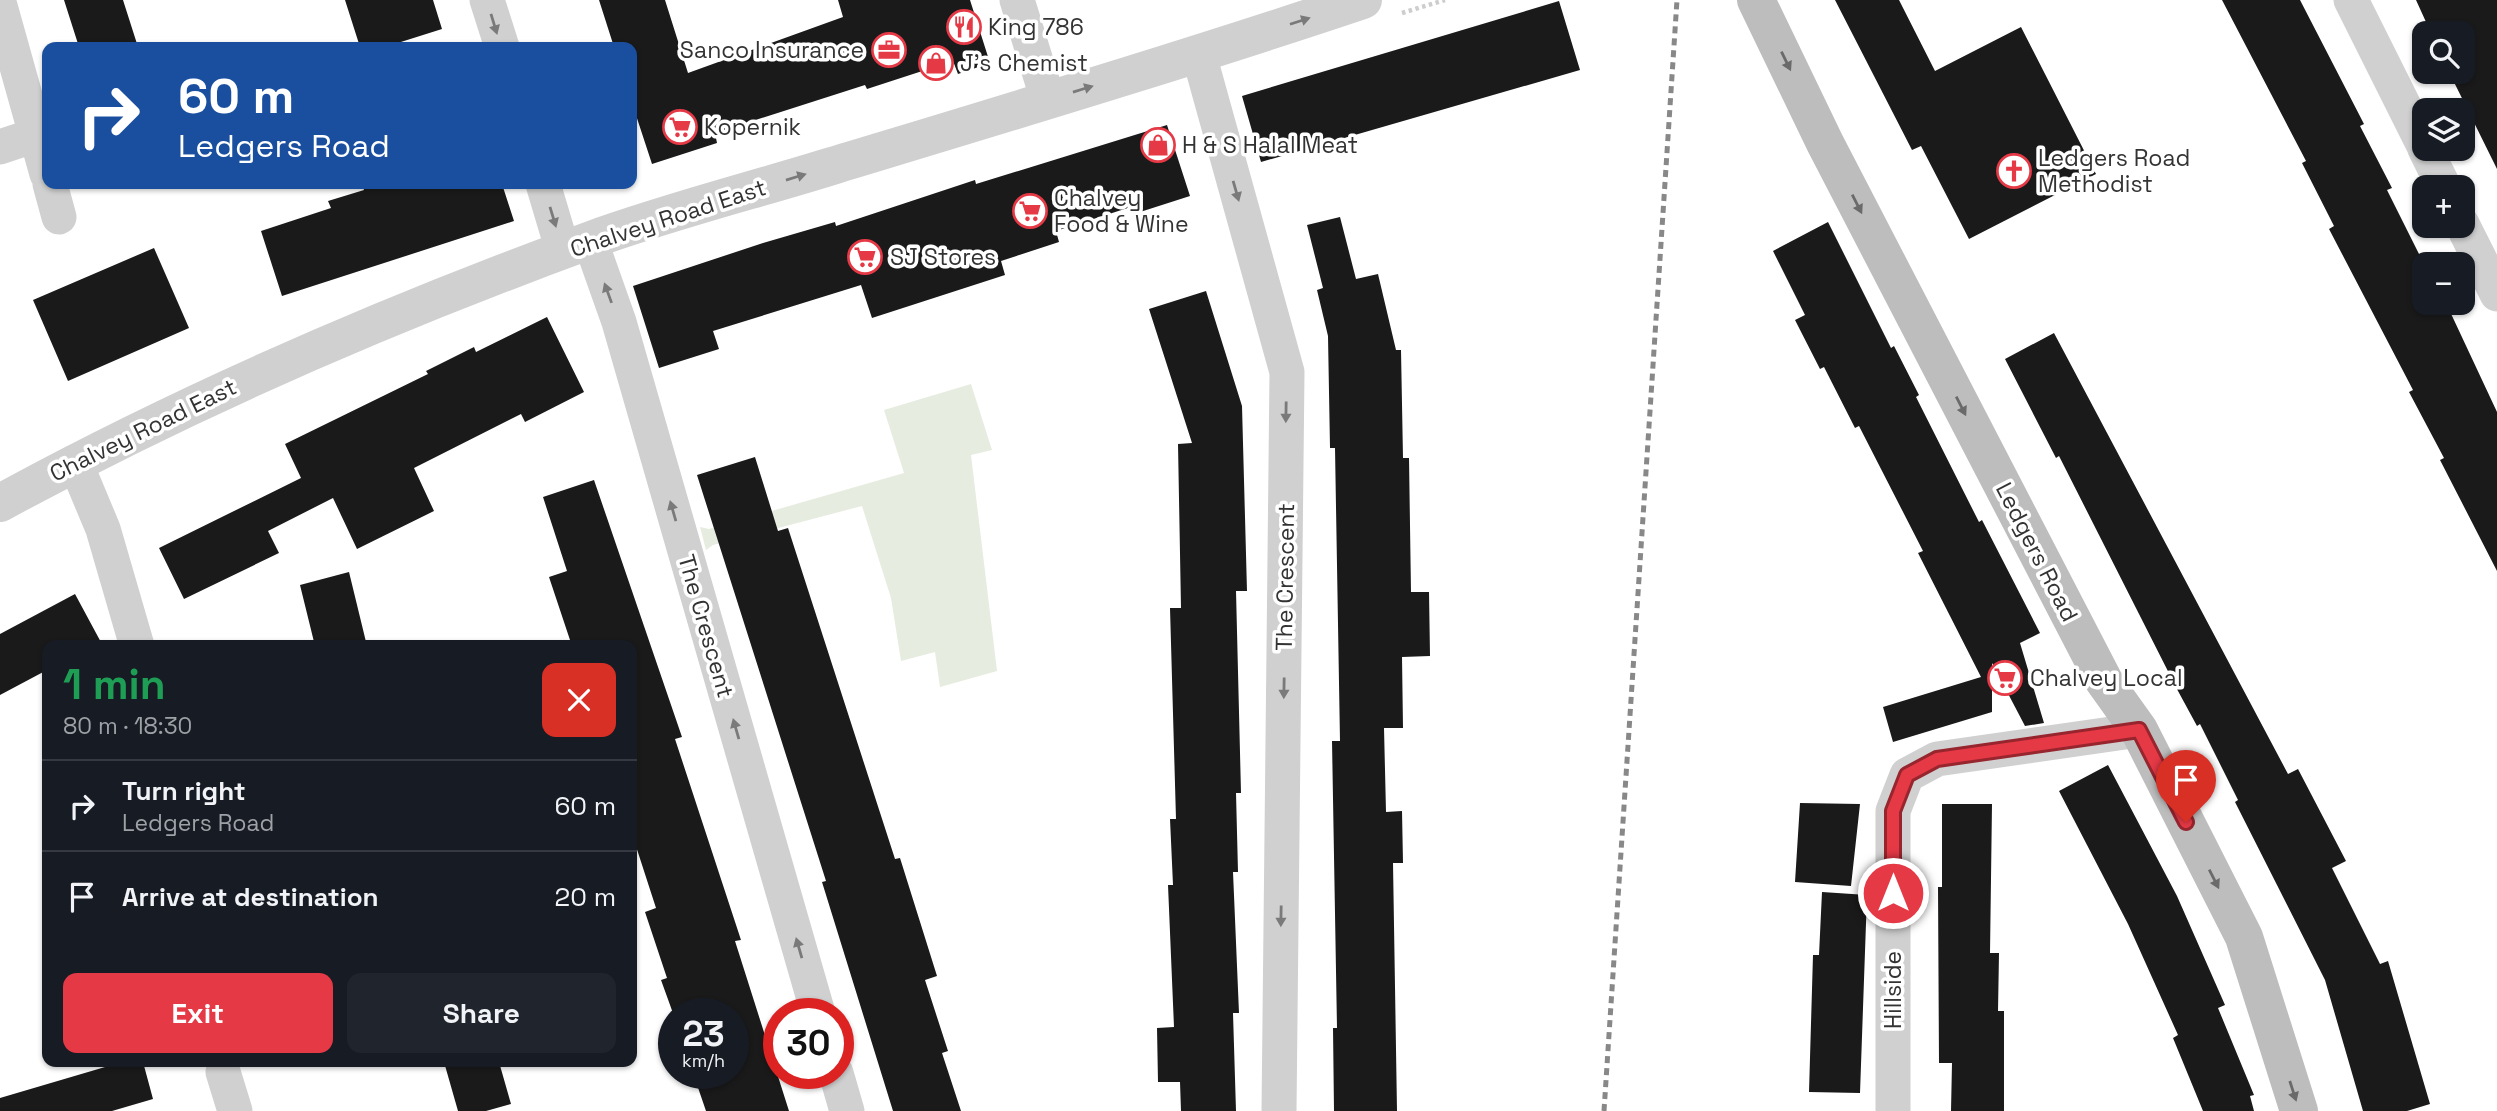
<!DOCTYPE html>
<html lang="en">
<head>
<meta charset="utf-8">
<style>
  body { margin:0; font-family:"Space Grotesk",sans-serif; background:#20242c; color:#f1f3f6; height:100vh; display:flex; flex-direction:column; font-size:26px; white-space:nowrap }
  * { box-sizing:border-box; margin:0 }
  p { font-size:23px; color:#9ea1a6 }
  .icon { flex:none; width:38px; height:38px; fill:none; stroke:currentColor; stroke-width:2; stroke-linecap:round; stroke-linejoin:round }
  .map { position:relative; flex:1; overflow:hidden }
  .panel { position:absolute; left:42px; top:640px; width:595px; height:427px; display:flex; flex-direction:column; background:#171b24; border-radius:14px; box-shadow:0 2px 5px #0004 }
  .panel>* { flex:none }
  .hud { position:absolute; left:42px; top:42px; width:595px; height:147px; border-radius:14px; box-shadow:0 2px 5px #0004; background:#1a4fa0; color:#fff; overflow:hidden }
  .fabs { position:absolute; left:2412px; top:21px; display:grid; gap:14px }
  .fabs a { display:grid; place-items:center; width:63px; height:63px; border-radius:14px; background:#171b24; box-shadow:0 2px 5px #0004; font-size:35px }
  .speed { position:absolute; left:658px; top:998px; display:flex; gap:14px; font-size:35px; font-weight:700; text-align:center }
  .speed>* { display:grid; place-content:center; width:91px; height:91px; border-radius:50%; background:#171b24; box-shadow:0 2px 5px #0004; line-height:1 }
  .speed small { font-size:18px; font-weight:400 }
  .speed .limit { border:10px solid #d22; background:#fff; color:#111 }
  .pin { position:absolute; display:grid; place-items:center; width:60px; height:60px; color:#fff; margin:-72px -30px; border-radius:50% 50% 50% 0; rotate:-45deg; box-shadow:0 0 7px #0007 }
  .pin .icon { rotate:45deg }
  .me { position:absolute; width:77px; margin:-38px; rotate:0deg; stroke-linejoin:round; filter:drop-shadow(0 0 5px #0008) }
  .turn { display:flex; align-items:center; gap:24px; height:147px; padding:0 21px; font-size:32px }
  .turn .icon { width:91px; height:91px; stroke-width:2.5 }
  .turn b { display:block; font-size:49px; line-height:60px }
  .round { display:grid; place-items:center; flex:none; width:74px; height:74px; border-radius:14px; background:#20242c }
  .head { display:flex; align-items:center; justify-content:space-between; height:119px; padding:0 21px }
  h1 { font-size:42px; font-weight:700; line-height:52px; color:#1e9e55 }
  .primary-button { display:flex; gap:14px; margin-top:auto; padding:14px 21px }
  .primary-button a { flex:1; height:80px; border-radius:14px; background:#e63946; color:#fff; font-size:28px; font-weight:700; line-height:80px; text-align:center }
  .primary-button a+a { background:#20242c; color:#f1f3f6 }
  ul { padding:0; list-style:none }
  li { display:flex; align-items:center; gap:21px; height:91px; padding:0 21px; border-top:2px solid #363941 }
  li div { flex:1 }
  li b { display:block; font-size:26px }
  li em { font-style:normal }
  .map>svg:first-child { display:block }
  .green { fill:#e6ecdf }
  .building { fill:#1a1a1a }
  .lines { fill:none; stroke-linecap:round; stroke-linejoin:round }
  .path { stroke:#cdcdcd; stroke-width:4.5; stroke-dasharray:3.5 3.5; stroke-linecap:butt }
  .minor { stroke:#d0d0d0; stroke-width:35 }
  .tertiary { stroke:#d0d0d0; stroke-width:38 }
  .secondary { stroke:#bdbdbd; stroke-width:38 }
  .rail { stroke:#888; stroke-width:5; stroke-dasharray:7 5; stroke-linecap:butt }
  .oneway { fill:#7a7a7a }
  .oneway2 { fill:#6a6a6a }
  .route-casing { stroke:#96252e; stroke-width:18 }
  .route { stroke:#e63946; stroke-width:12 }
  .labels { text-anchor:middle; stroke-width:7; stroke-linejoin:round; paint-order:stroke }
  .poi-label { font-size:23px; fill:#333; stroke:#fff; text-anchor:start }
  .street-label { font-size:23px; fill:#333; stroke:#fff }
</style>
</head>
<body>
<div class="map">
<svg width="2497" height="1111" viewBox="0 0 2497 1111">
  <rect width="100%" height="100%" fill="#fff"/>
  <path class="green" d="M971,384L992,450L971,455L997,671L940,687L935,652L901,661L891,598L862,506L713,545L706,550L700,527L709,529L904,473L884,410Z"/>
  <path class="building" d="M64,0H123L138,47H79Z
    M345,0H433L442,29L385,47H360Z
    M599,0H665L688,73L843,17L838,0H970L990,63L958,74L953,61L867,89L865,85L715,133L717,143L652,164L632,103V47H614Z
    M1835,0H1899L1935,71L2021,27L2096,174L1969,239L1921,146L1912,150Z
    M2222,0H2300L2364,124L2360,126L2392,188L2387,190L2424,264V303H2446L2497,412V571L2440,460L2444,458L2409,392L2413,390L2329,229L2334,226L2302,163L2306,161Z
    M2416,0H2497V169L2449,72H2462V33H2431Z
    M1559,1L1580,70L1261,162L1242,96Z
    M1167,125L1190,196L1137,213L1134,206L1056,231L1059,242L1001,261L1005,275L872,318L861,285L713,331L719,349L659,368L633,286L763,243L835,222L836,226L975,180L976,184Z
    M362,184H502L514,221L282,296L261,231L331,208L328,201L364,190Z
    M1340,217L1356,279L1378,274L1396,350H1401L1403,458H1409L1411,592H1429L1430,656L1402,657L1403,728H1384L1386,812L1402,811L1403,863H1393L1397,1111H1334L1333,1028H1337L1332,741H1340L1335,448H1330L1328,336L1317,290L1323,288L1307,225Z
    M1828,222L1891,348L1894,346L1919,395L1916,397L1979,522L1982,520L2040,633L2020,643L2044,723L2025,726L1992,663V712L1893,742L1883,707L1981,677L1918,553L1923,551L1859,426L1855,428L1824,367L1820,369L1795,320L1805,315L1773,251Z
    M154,248L189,328L68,381L33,300Z
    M1206,291L1242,406L1247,591H1236L1241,793H1236L1238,872H1233L1239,1013H1233L1236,1111H1181L1180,1082H1158L1157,1028L1174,1027L1168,885H1173L1170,819H1176L1170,608H1181L1178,444L1192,443L1149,309Z
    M547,317L584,392L525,422L521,414L414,468L434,511L357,549L333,498L268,531L279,553L184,599L159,548L301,478L285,444L428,374L426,371L474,347L476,352Z
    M2054,333L2288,774L2298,769L2346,861L2332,868L2380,964L2388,961L2430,1104L2407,1111H2363L2325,980L2235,802L2238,800L2200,724L2197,726L2178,691L2059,456L2056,458L2005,359Z
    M755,457L778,531L788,528L895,859L900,858L937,976L925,980L948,1051L942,1053L961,1111H893L822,882L826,881L697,475Z
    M594,480L682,737L675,739L741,940L735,941L789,1111H706L693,1073H733V1013L674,1016L661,980L667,978L645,912L656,908L632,834V646H572L549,577L567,571L543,497Z
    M349,572L367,646H315L300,585Z
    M75,594L103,646H47V670L0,695V634Z
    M2108,765L2177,896L2225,1005L2218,1008L2254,1095L2250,1096L2254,1111H2203L2173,1038L2178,1035L2128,924L2059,791Z
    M1800,803L1860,804L1851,886L1795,882Z
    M1942,804H1992L1990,953H1999L1998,1011H2004V1111H1951L1952,1063H1939L1938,887H1942Z
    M1822,892L1867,895L1860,1093L1809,1092L1813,955H1819Z
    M122,1062H143L153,1099L112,1111H0V1098Z
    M444,1062H499L511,1104L486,1111H458Z"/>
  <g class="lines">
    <path class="path" d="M1402,13L1445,0"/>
    <path class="minor" d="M487,0L502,47
      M1017,0L1048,100
      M2351,0L2424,146
      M0,6L47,174
      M1199,55L1287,372L1279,1111
      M0,147L36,135
      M2425,149L2444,187
      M50,184L59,217
      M543,184L563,251
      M2462,224L2497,294
      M590,240L619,322L818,1013
      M75,462L103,529L137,646
      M223,1072L235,1111
      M836,1073L847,1111
      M1893,1111V811L1907,775L1937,759L2139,730"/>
    <path class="tertiary" d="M0,503C189,400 386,315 588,241C667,212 751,191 832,166C1010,112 1187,59 1363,0"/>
    <path class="secondary" d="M1756,0L1825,143L2104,681L2139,730L2244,937L2299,1111"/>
    <path class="rail" d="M1604,1111L1677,0"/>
  </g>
  <defs><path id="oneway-solid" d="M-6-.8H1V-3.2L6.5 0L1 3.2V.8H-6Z" transform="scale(1.75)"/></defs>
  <g class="oneway">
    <use href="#oneway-solid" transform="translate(1300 21) rotate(-18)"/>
    <use href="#oneway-solid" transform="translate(494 24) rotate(73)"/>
    <use href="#oneway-solid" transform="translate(1083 89) rotate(-17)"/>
    <use href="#oneway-solid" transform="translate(796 177) rotate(-17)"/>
    <use href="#oneway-solid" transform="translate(1236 191) rotate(74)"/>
    <use href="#oneway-solid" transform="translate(553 217) rotate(73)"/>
    <use href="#oneway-solid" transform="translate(608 293) rotate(-110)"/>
    <use href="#oneway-solid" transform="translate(1286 412) rotate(91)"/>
    <use href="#oneway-solid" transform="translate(673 511) rotate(-106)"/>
    <use href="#oneway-solid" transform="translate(1284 688) rotate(91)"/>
    <use href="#oneway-solid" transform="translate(736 729) rotate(-106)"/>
    <use href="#oneway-solid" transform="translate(1281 916) rotate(91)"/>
    <use href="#oneway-solid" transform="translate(799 948) rotate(-106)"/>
  </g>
  <g class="oneway2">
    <use href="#oneway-solid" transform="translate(1786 61) rotate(64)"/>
    <use href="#oneway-solid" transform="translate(1857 204) rotate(63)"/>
    <use href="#oneway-solid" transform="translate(1961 406) rotate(63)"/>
    <use href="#oneway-solid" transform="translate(2214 879) rotate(63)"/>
    <use href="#oneway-solid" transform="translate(2293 1091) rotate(72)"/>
  </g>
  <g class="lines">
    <g class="route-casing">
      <path id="route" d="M1893,893V811L1907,775L1937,759L2139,730L2186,822"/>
    </g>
    <use href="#route" class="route"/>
  </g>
  <defs>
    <g id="restaurant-ring" transform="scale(1.75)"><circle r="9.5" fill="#fff" stroke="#e63946" stroke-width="1.5"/><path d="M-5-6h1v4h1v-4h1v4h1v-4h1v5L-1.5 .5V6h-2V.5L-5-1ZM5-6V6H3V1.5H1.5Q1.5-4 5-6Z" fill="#e63946"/></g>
    <g id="office-ring" transform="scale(1.75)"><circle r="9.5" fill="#fff" stroke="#e63946" stroke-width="1.5"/><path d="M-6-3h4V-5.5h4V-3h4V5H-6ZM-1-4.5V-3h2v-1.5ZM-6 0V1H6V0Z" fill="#e63946"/></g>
    <g id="shop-ring" transform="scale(1.75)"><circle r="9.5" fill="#fff" stroke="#e63946" stroke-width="1.5"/><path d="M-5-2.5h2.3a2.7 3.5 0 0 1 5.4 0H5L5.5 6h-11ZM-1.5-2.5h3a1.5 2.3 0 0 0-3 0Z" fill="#e63946"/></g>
    <g id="supermarket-ring" transform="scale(1.75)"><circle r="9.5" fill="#fff" stroke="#e63946" stroke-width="1.5"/><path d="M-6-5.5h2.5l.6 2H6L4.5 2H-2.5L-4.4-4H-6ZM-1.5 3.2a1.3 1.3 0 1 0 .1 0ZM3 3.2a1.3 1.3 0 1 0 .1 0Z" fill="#e63946"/></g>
    <g id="church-ring" transform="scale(1.75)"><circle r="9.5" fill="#fff" stroke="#e63946" stroke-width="1.5"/><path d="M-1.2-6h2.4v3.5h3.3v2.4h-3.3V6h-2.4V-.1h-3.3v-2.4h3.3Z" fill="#e63946"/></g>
  </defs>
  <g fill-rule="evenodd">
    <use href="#restaurant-ring" x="964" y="27"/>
    <use href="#office-ring" x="889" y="50"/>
    <use href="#shop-ring" x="936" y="63"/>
    <use href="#supermarket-ring" x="680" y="127"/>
    <use href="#shop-ring" x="1158" y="145"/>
    <use href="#church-ring" x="2014" y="171"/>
    <use href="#supermarket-ring" x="1030" y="211"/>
    <use href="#supermarket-ring" x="865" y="257"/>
    <use href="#supermarket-ring" x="2005" y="678"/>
  </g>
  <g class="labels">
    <g class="poi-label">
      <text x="988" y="35">King 786</text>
      <text x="864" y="58" text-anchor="end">Sanco Insurance</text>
      <text x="960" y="71">J's Chemist</text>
      <text x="704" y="135">Kopernik</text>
      <text x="1182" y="153">H &amp; S Halal Meat</text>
      <text x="2038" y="166">Ledgers Road<tspan x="2038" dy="26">Methodist</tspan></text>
      <text x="1054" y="206">Chalvey<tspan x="1054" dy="26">Food &amp; Wine</tspan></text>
      <text x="890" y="265">SJ Stores</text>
      <text x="2030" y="686">Chalvey Local</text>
    </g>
    <g class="street-label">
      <text transform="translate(668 218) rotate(-18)" y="8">Chalvey Road East</text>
      <text transform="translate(143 430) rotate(-26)" y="8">Chalvey Road East</text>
      <text transform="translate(2037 552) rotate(63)" y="8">Ledgers Road</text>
      <text transform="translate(1285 577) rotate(-89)" y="8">The Crescent</text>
      <text transform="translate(706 626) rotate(74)" y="8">The Crescent</text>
      <text transform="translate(1893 990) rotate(-90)" y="8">Hillside</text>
    </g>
  </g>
</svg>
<div class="fabs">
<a><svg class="icon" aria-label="search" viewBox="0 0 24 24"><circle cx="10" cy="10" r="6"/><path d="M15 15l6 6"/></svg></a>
<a><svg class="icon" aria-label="layers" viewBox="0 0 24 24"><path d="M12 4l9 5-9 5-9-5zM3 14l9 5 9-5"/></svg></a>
<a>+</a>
<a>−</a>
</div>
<div class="speed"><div>23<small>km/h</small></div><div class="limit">30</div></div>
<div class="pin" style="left:2186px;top:822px;background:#d93025"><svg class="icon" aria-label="arrive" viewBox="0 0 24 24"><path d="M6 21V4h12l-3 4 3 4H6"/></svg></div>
<svg class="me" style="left:1893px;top:893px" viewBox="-20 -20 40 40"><circle r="17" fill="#e63946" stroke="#fff" stroke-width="3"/><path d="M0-11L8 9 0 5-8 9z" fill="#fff"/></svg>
<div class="hud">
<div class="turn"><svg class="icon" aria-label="right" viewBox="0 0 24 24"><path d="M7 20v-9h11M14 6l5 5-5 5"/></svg><div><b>60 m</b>Ledgers Road</div></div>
</div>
<section class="panel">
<div class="head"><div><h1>1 min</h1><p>80 m · 18:30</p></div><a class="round" style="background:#d93025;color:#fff"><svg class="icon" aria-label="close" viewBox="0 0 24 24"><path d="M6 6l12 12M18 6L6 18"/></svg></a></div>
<ul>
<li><svg class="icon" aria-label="right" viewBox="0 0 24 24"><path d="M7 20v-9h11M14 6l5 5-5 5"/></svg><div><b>Turn right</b><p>Ledgers Road</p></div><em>60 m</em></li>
<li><svg class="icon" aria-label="arrive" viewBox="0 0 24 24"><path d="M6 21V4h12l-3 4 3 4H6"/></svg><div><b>Arrive at destination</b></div><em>20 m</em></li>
</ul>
<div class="primary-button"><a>Exit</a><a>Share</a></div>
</section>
</div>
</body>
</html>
